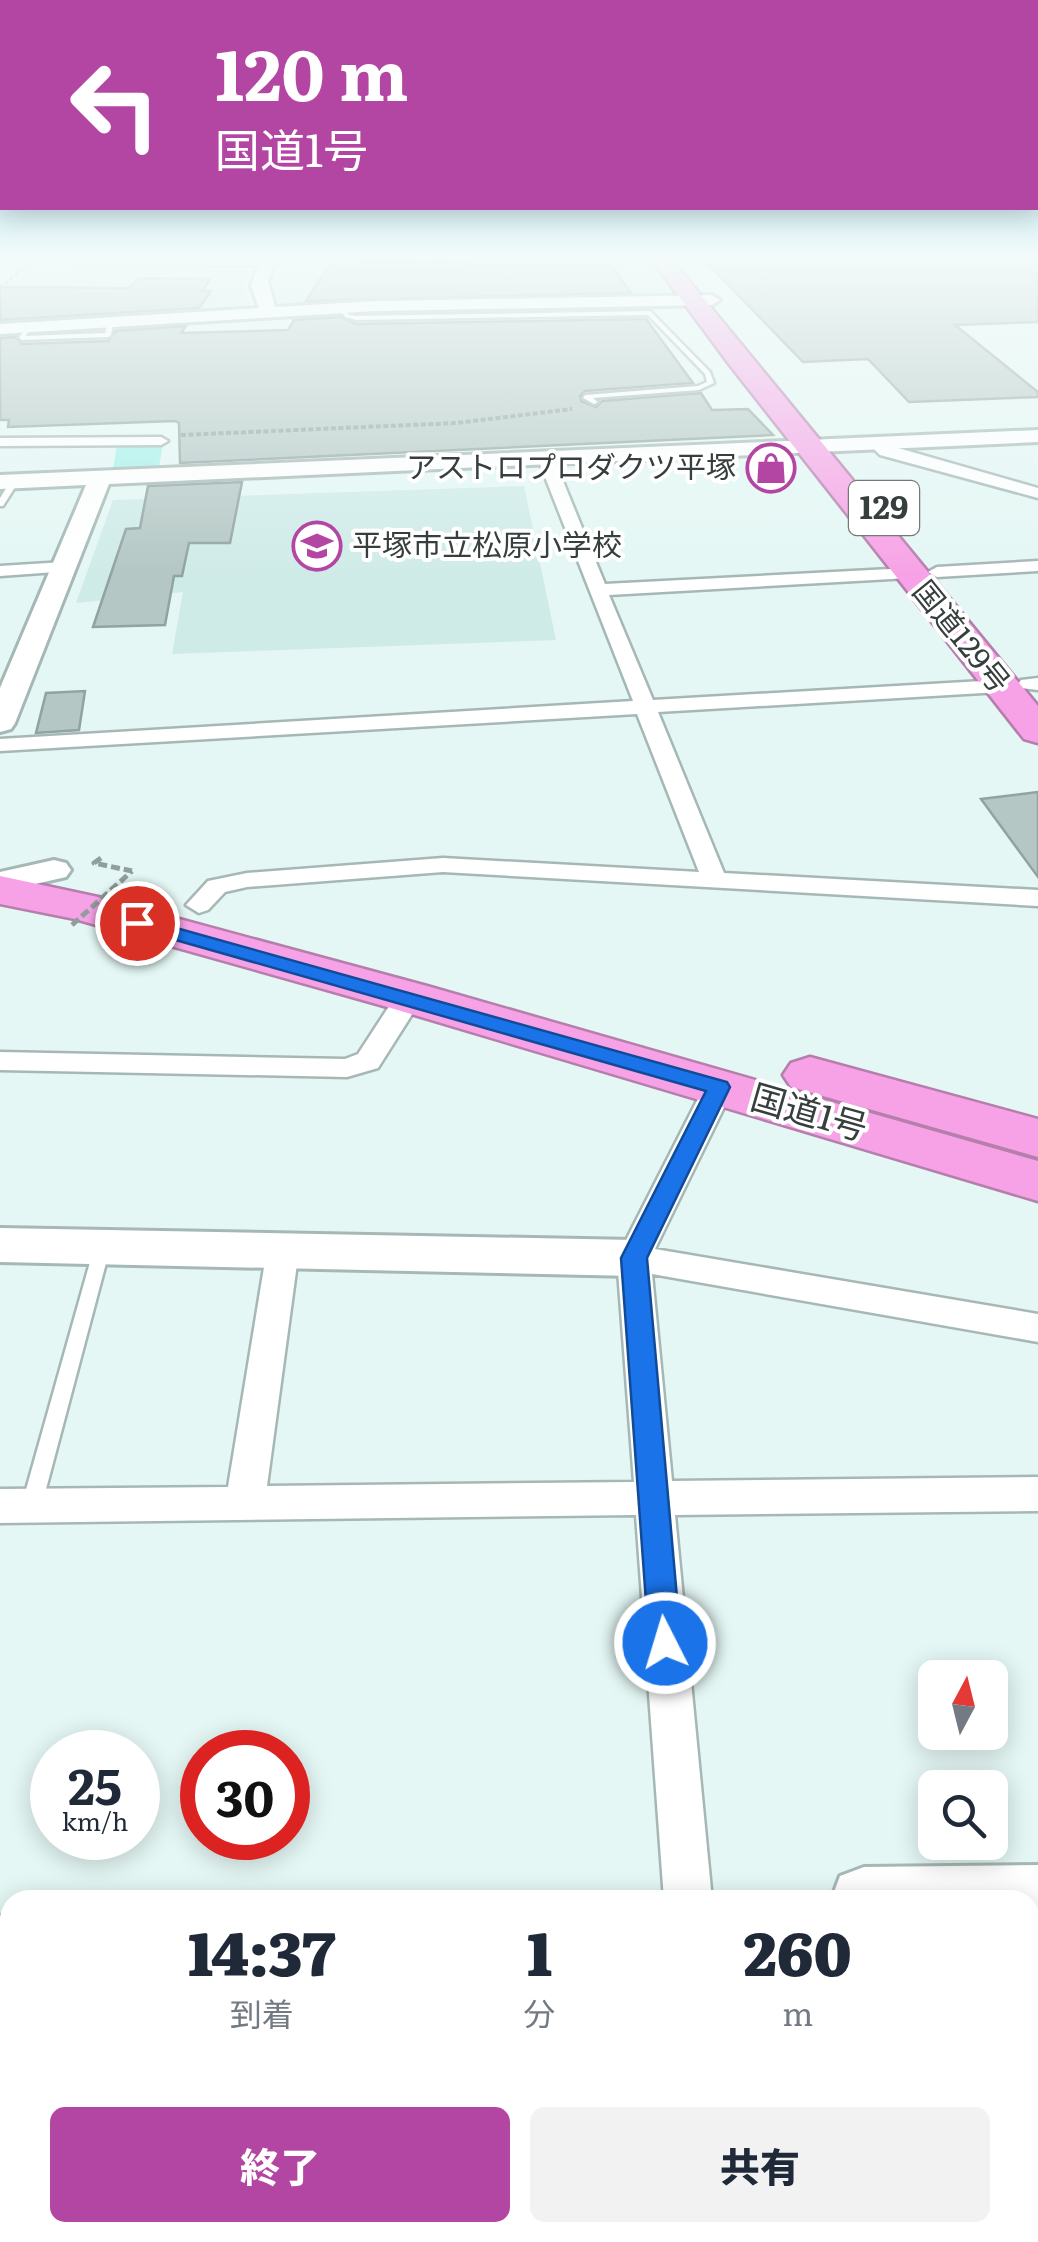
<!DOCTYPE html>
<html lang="ja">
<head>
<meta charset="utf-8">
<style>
  body { margin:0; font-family:Literata,"Noto Sans JP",serif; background:#f2f2f3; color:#1f2937; height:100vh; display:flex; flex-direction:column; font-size:38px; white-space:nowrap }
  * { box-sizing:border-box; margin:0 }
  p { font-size:32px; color:#747a83 }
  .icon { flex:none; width:55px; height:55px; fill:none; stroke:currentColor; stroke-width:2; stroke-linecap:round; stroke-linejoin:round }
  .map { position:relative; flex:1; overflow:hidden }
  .sheet { position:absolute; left:0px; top:1890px; width:1040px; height:352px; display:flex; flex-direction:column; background:#fff; border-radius:30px 30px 0 0; box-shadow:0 5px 25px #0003 }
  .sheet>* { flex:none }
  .guide { position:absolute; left:0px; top:0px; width:1040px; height:210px; box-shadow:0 5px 25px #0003; background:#b446a3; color:#fff; overflow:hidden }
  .needle { width:65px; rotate:7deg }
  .buttons { position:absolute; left:918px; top:1660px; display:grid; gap:20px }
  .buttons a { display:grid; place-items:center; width:90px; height:90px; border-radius:15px; background:#fff; box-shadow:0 5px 25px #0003; font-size:50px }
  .speed { position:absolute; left:30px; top:1730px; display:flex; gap:20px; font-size:50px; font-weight:700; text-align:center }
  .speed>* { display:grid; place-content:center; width:130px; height:130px; border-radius:50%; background:#fff; box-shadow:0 5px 25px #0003; line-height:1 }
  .speed small { font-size:25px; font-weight:400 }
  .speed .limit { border:15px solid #d22; background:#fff; color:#111 }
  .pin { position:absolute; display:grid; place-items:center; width:85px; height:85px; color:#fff; margin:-42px; border:5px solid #fff; border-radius:50%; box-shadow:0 2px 10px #0007 }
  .me { position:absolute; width:110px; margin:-55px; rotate:355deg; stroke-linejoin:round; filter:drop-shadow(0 0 8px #0008) }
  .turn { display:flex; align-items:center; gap:35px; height:210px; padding:0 50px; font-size:45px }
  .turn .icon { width:130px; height:130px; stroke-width:2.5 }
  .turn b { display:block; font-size:70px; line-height:85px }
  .eta { display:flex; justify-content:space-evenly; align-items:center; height:170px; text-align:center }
  .eta b { font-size:60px; font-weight:800; line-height:70px }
  .button { display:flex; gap:20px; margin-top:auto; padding:20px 50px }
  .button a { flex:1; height:115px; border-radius:15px; background:#b446a3; color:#fff; font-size:40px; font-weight:800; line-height:115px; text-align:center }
  .button a+a { background:#f2f2f3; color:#1f2937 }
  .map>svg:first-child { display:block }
  .built { fill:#cfebe8 }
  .green { fill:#a4f1e8 }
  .building { fill:#b4c7c4; stroke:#91a3a0; stroke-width:2.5 }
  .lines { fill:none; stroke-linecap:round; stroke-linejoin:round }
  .lane-casing { stroke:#a5b8b5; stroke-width:5 }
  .street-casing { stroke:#a5b8b5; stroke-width:5 }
  .secondary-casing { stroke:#a5b8b5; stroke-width:6 }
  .highway-casing { stroke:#b47fab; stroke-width:5 }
  .path-far2 { stroke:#909e9c; stroke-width:2.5; stroke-dasharray:4 2.5; stroke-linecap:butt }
  .path-far1 { stroke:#909e9c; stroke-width:4; stroke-dasharray:5 2.5; stroke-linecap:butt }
  .path { stroke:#909e9c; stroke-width:5; stroke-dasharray:9 4; stroke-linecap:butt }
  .lane { fill:#fff; fill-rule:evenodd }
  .street { fill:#fff; fill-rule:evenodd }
  .secondary { fill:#fff; fill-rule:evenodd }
  .highway { fill:#f7a2e6; fill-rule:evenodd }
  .path-bridge { stroke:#909e9c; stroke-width:5; stroke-dasharray:9 4; stroke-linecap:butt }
  .route { fill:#1a73e8; stroke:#114b97; stroke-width:2.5 }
  .labels { text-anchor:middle; stroke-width:8; stroke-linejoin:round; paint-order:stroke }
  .far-poi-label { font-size:30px; fill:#373f3e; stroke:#fff; text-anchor:end }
  .far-street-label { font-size:30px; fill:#373f3e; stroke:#fff }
  .shield { fill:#fff; stroke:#737978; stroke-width:2.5 }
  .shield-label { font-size:32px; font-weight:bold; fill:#373f3e }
  .street-label { font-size:35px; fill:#373f3e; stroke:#fff }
</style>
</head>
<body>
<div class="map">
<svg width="1038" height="2242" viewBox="0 0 1038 2242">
  <rect width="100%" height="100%" fill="#e4f7f4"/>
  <path class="built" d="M40,260L246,265L251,267L244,285L251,307L78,322L0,324V292Z
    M278,260H647L670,291L658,296L382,300L285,306L274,305L268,291L269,277Z
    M524,486L556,640L172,654L183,592L76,603L113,500Z"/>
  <path class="green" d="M163,443L159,467L113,469L117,445Z"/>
  <path class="building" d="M704,260H1038V322L955,325L1038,392V397L909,402L868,359L803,362Z
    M332,261L611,265L631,293L306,301Z
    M139,278L210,279L202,291H211L199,308L0,320V287L129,288Z
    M341,317L356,324L646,319L693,383L585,391L580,396L581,401L596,407L602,401L701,393L712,410L748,409L773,435L180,463L179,423L175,421L8,427L9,420H0V338L16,337L22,344L108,341L116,331L186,326L181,333L288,330L294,320Z
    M242,482L230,543H189L182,576H174L165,625L93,627L126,529L140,528L148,486Z
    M85,691L79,730L36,733L46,693Z
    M1038,792V877L981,799Z"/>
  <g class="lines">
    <g class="lane-casing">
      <path id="lane" d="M339,307H343L349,315L356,316L650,311L710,372L714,383L699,390L593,398L598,402L594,404L583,398L585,395L698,386L707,382L705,374L648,315L356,320L345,317Z
        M110,323L113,325L111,335L108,337L22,340L19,338L26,326L29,328L26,336L105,333L107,325Z
        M12,479L19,481L3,506H0V498Z
        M102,1242L108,1244L110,1248L42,1504L39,1510L32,1512L25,1510L22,1504L94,1248L96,1244Z"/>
    </g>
    <g class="street-casing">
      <path id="street" d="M74,260H267L271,263L266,266L79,263Z
        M0,438L161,437L168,441L161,445L0,446Z
        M870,440L1038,488V498L880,455L868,443Z
        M546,454L554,459L605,584L909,568L918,573L909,578L609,595L653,700L1000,680L1010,686L1000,692L658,712L724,873L1038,890V906L443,872L247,887L225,892L208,910L199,913L186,905L208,881L247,873L443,858L699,872L637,714L0,751V739L633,701L538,459Z
        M1038,561V571L937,577L928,572L937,567Z
        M64,562L70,563V571L0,576V566Z
        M1038,678V690L1021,688L1018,684L1021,680Z
        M409,989L423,997L378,1068L347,1077L0,1070V1052L345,1059L358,1054L399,991Z
        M719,1077L729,1080L734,1087L655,1249L1038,1314V1342L652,1274L672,1481L1038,1477V1511L675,1515L712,1900H664L636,1515L0,1523V1489L228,1487L267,1249L271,1240L283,1237L295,1240L299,1249L267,1486L634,1482L617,1258L704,1087L709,1080Z
        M688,2232H742L743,2242H689Z"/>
    </g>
    <g class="secondary-casing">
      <path id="secondary" d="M260,260H276L268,281L275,307L376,301L712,295L720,300L712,305L376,311L0,334V324L259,308L251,286Z
        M1038,430V442L109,484L15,723L11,729L0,732V688L86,485L0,489V475Z
        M54,860L66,863L71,870L66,877L0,892V872Z
        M0,1228L634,1240L651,1246L657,1258L651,1270L634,1276L0,1262Z
        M1038,1865V1931L1030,1932V1900H831L840,1876L864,1867Z
        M10,1915V1983L0,1984V1916Z"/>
    </g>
    <g class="highway-casing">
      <path id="highway" d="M652,260H672L1038,706V743L1024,739L729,364Z
        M0,876L98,897L427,986L1038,1161V1201L391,1008L75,919L0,904Z
        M810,1057L1038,1119V1157L791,1087L783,1075L791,1063Z"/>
    </g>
    <path class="path-far2" d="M0,288L33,260"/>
    <path class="path-far1" d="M181,435L456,423L572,409"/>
    <path class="path" d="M101,858L94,863L132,871"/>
    <use href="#lane" class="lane"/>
    <use href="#street" class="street"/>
    <use href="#secondary" class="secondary"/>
    <use href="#highway" class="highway"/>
    <path class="path-bridge" d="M72,925L132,871"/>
  </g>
  <linearGradient id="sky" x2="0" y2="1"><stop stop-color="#68c4de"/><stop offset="0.45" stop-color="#f3fbfa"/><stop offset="1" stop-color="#f3fbfa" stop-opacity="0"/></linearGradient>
  <rect width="1038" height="574" fill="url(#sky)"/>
  <path class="route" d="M137,917L727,1082L730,1087L647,1258L681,1643L676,1654L665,1658L654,1654L649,1643L621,1258L706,1091L130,927V919Z"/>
  <defs>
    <g id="shop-ring" transform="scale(2.5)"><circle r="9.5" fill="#fff" stroke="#b446a3" stroke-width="1.5"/><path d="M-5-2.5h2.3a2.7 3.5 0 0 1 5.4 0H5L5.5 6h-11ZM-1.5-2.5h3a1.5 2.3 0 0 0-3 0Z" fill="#b446a3"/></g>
    <g id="school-ring" transform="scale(2.5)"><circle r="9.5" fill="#fff" stroke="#b446a3" stroke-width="1.5"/><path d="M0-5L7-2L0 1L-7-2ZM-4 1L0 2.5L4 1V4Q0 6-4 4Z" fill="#b446a3"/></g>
  </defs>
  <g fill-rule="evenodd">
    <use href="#shop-ring" x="771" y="468"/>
    <use href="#school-ring" x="317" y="546"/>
  </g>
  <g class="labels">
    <g class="far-poi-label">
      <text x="736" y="478">アストロプロダクツ平塚</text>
      <text x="352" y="556" text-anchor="start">平塚市立松原小学校</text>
    </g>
    <g class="far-street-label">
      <text transform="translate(961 637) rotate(51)" y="10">国道129号</text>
    </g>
    <rect class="shield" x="849" y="481" width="70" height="54" rx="8"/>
    <g class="shield-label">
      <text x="884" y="519">129</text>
    </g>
    <g class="street-label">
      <text transform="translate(809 1113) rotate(16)" y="12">国道1号</text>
    </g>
  </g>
</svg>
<div class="buttons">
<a><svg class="needle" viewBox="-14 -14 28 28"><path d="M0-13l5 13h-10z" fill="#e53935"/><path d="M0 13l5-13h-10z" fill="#747a83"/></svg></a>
<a><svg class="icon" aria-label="search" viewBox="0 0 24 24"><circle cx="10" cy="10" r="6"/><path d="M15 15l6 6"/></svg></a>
</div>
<div class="speed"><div>25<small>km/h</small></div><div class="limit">30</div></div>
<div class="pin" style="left:137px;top:923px;background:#d93025"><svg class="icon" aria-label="arrive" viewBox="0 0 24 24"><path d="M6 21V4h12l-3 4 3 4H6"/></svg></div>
<svg class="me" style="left:665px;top:1643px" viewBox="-20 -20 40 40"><circle r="17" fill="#1a73e8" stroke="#fff" stroke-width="3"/><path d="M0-11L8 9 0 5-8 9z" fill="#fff"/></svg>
<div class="guide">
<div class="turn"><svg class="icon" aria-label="left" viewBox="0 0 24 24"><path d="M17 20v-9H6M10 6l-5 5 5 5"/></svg><div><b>120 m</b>国道1号</div></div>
</div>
<section class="sheet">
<div class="eta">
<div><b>14:37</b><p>到着</p></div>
<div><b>1</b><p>分</p></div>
<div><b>260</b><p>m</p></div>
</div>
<div class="button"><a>終了</a><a>共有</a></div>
</section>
</div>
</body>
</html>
